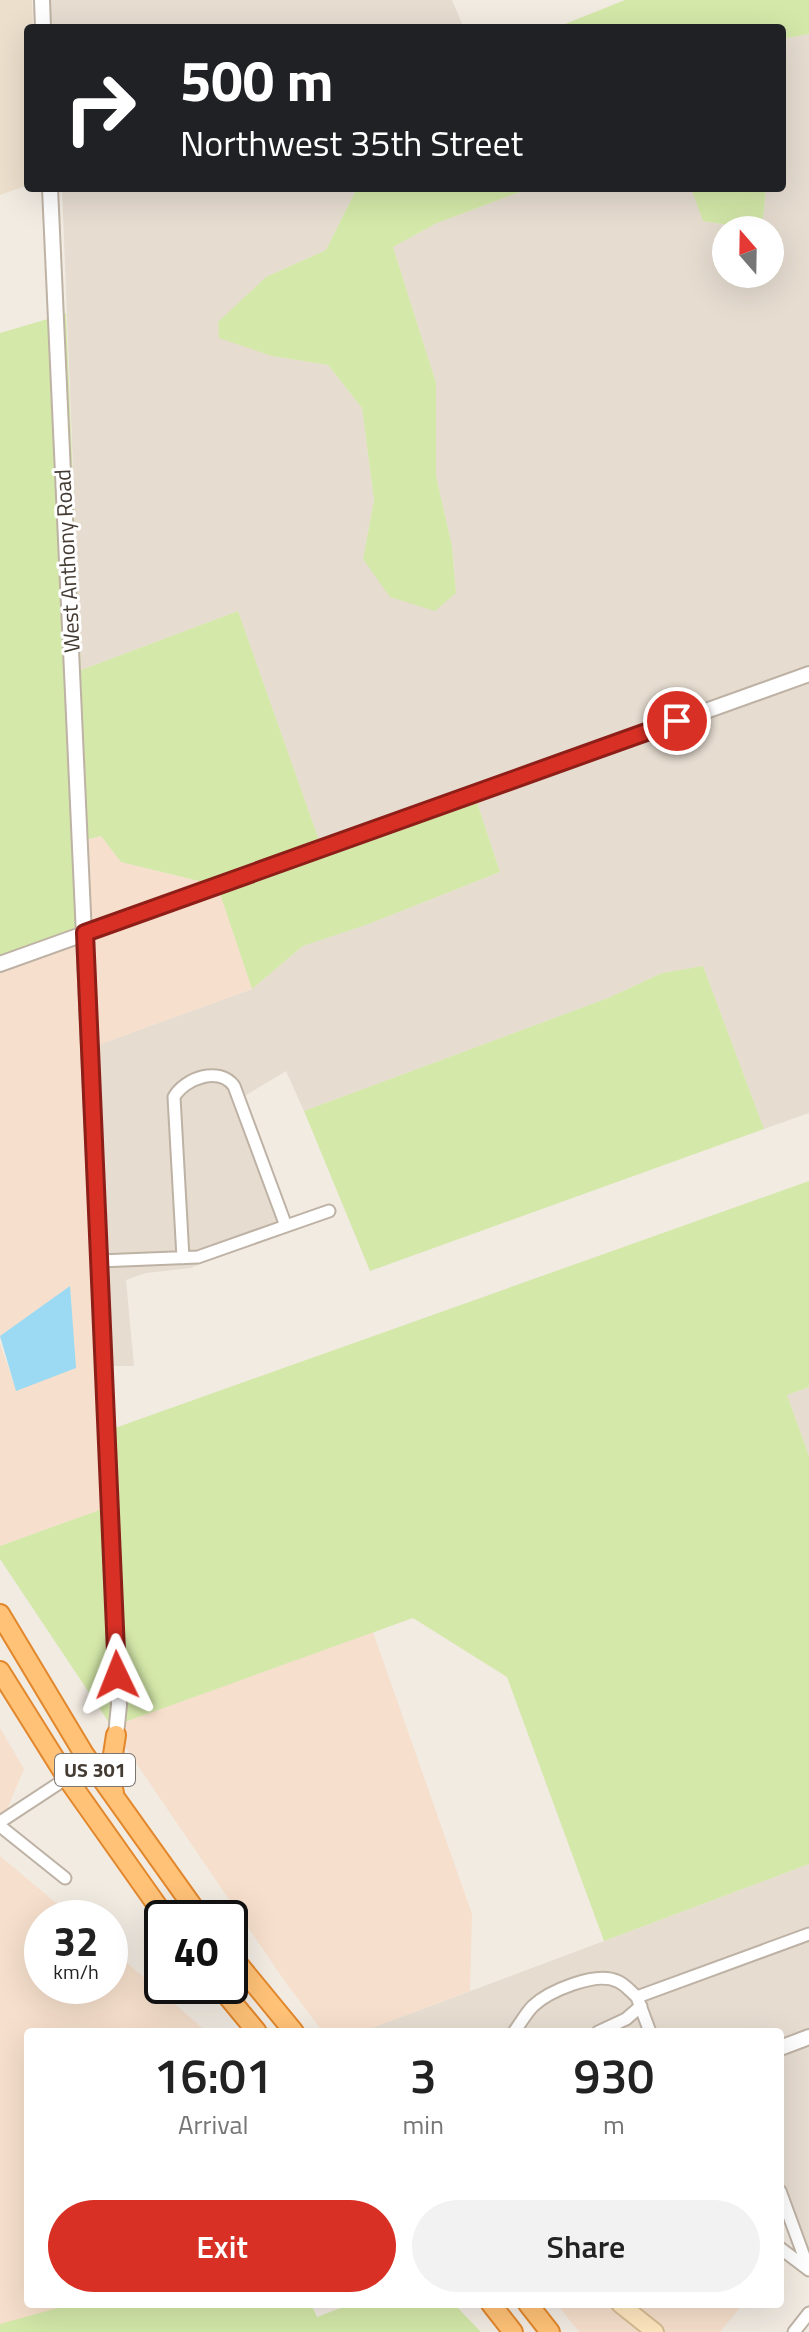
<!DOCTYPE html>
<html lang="en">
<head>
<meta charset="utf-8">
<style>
  body { margin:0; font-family:"Titillium Web",sans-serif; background:#f2f2f2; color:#222; height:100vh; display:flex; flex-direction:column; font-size:30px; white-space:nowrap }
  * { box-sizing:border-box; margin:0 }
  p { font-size:26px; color:#767676 }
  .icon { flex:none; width:44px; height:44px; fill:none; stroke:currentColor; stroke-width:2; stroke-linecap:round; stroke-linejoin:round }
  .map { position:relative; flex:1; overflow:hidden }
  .drawer { position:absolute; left:24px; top:2028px; width:760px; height:280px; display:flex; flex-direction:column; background:#fff; border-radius:8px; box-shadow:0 8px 32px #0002 }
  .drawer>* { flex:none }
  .hud { position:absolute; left:24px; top:24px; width:762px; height:168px; border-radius:8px; box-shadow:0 8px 32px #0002; background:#202124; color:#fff; overflow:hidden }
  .needle { width:52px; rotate:340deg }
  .buttons { position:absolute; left:712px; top:216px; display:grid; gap:16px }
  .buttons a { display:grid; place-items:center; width:72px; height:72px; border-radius:50%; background:#fff; box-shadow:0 8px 32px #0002; font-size:40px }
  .speed { position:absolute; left:24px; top:1900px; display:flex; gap:16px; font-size:40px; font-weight:700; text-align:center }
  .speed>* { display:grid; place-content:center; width:104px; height:104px; border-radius:50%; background:#fff; box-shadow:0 8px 32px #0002; line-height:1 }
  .speed small { font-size:20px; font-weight:400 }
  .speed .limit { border:4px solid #111; border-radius:12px; background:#fff; color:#111 }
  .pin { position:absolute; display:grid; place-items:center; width:68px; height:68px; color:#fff; margin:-34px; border:4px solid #fff; border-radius:50%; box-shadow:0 2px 8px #0007 }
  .me { position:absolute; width:88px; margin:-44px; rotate:358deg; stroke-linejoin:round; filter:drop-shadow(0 0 6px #0008) }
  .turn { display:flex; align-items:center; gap:28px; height:168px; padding:0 24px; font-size:36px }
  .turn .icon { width:104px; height:104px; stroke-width:2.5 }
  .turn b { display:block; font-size:56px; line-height:68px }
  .eta { display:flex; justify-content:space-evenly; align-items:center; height:136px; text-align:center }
  .eta b { font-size:48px; font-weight:600; line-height:56px }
  .button { display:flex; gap:16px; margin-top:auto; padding:16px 24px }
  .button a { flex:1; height:92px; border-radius:48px; background:#d93025; color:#fff; font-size:32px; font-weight:600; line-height:92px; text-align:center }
  .button a+a { background:#f2f2f2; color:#222 }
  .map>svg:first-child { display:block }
  .residential { fill:#e6dcd0 }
  .commercial { fill:#f6dfcc }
  .education { fill:#ecdfcc }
  .green { fill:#d4e8a9 }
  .water { fill:#9bdaf2 }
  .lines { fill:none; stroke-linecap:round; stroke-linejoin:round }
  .minor-casing { stroke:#beb2a5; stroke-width:15 }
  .tertiary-casing { stroke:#beb2a5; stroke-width:18 }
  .secondary-casing { stroke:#d7bc92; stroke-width:20 }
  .trunk-casing { stroke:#e2872c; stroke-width:22 }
  .minor { stroke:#fff; stroke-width:11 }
  .tertiary { stroke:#fff; stroke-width:14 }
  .secondary { stroke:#ffe7bf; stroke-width:16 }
  .trunk { stroke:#ffc277; stroke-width:18 }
  .route-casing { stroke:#8d1f18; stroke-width:20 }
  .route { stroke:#d93025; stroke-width:14 }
  .labels { text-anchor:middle; stroke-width:6; stroke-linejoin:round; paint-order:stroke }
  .shield { fill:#fff; stroke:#7c7670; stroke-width:2 }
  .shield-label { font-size:20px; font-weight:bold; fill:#443b33 }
  .street-label { font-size:22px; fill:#443b33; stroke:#fff }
</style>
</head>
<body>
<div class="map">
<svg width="809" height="2332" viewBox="0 0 809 2332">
  <rect width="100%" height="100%" fill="#f2ebe2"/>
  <path class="residential" d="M50,0H452L464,28H51Z
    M809,34V668L320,843L238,611L81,670L62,188H357L326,250L266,277L272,356L328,365L362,408L374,500L363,559L456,592L452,546L436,476V383L393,247L437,223L531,188H691L704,221L759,230H726V274H770V230H762L766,188H782V39Z
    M809,680V1113L764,1129L703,966L662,973L608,998L304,1111L286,1071L238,1100L285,1226L191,1268L146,1273L126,1280L134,1366H109L95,1046L252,989L303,946L366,925L500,872L476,799Z
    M809,1387V1456L787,1395Z
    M809,1864V2031L780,2041V2032H361Z
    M809,2043V2257L780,2177V2054Z"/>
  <path class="commercial" d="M101,836L121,862L207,883L89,925L85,840Z
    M219,891L252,989L95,1046L90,937Z
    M80,941L105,1508L0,1546V1343L16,1390L70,1286L0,1336V970Z
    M373,1632L472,1914L470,1991L361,2032H323L286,1983L121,1741L122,1723Z
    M0,1728L24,1769L0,1826Z
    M0,1856L74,1918H42V1986H110V1948L207,2032H28V2304H72L3,2325L0,2324Z
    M557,2304H612L648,2332H579Z
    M629,2304H743L720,2332H664Z"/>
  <path class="education" d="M0,0H32L33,28H28V185L0,195Z"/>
  <path class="green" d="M625,0H809V34L782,39V28H555Z
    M357,188H531L437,223L393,247L436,383V476L452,546L456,593L435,611L390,597L363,559L374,500L362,408L328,365L272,356L219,338L218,322L266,277L326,250Z
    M691,188H766L762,230L703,221Z
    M66,313L81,670L238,611L320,843L207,883L121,862L101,836L85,840L61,315Z
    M51,318L79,929L0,957V333Z
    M476,799L500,872L366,925L303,946L252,989L219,891Z
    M703,966L764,1129L370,1271L304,1111L608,998L662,973Z
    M809,1181V1387L787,1395L809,1456V1864L604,1941L507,1677L413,1618L122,1723L112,1429Z
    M105,1508L114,1705L112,1727L0,1559V1546Z
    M72,2304H311L317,2317L351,2304H454L481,2332H0V2324Z"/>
  <path class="water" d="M70,1286L76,1368L16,1391L0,1336Z"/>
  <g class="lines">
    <g class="minor-casing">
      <path id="minor" d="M286,1226L329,1211
        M99,1261L198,1257L286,1226L234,1086C219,1066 185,1078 174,1097L183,1258
        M0,1822L67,1778
        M0,1826L65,1878
        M514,2032C520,2024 526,2013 533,2006C549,1991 596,1971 617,1981C625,1984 631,1992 637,1997
        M598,2032L626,2019L641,2006
        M650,2032L637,1997L809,1934
        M780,2191L809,2270
        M780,2248L809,2270
        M794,2332L809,2313"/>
    </g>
    <g class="tertiary-casing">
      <path id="tertiary" d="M42,0L43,28
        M50,188L119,1705L116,1735
        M0,964L809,674
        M780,2048L809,2037"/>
    </g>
    <g class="secondary-casing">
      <path id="secondary" d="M620,2304L655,2332"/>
    </g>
    <g class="trunk-casing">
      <path id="trunk" d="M0,1614L84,1754L201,1918
        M0,1671L67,1778L166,1918
        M114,1793L110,1774L116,1735
        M230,1954L294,2032
        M219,1986L257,2032
        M491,2304L513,2332
        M528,2304L550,2332"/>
    </g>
    <use href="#minor" class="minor"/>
    <use href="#tertiary" class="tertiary"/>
    <use href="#secondary" class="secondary"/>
    <use href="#trunk" class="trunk"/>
  </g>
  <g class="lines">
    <g class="route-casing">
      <path id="route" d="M117,1675L85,933L677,721"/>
    </g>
    <use href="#route" class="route"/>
  </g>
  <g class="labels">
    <rect class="shield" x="55" y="1754" width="80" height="32" rx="6"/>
    <g class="shield-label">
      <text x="95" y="1777">US 301</text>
    </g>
    <g class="street-label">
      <text transform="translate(67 561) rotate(-93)" y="8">West Anthony Road</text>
    </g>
  </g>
</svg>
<div class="buttons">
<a><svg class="needle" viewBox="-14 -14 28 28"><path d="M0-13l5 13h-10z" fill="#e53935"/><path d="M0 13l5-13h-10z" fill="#767676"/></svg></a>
</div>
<div class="speed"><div>32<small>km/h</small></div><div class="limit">40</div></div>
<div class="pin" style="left:677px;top:721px;background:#d93025"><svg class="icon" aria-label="arrive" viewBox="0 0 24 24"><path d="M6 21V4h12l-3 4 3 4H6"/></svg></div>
<svg class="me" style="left:117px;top:1675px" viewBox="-20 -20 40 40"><path d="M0-17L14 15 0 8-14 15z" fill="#d93025" stroke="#fff" stroke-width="4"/></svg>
<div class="hud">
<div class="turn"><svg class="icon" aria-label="right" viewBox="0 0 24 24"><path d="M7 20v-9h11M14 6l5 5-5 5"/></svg><div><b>500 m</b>Northwest 35th Street</div></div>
</div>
<section class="drawer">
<div class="eta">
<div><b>16:01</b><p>Arrival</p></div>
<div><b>3</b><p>min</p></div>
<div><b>930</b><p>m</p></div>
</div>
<div class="button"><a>Exit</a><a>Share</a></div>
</section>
</div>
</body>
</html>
